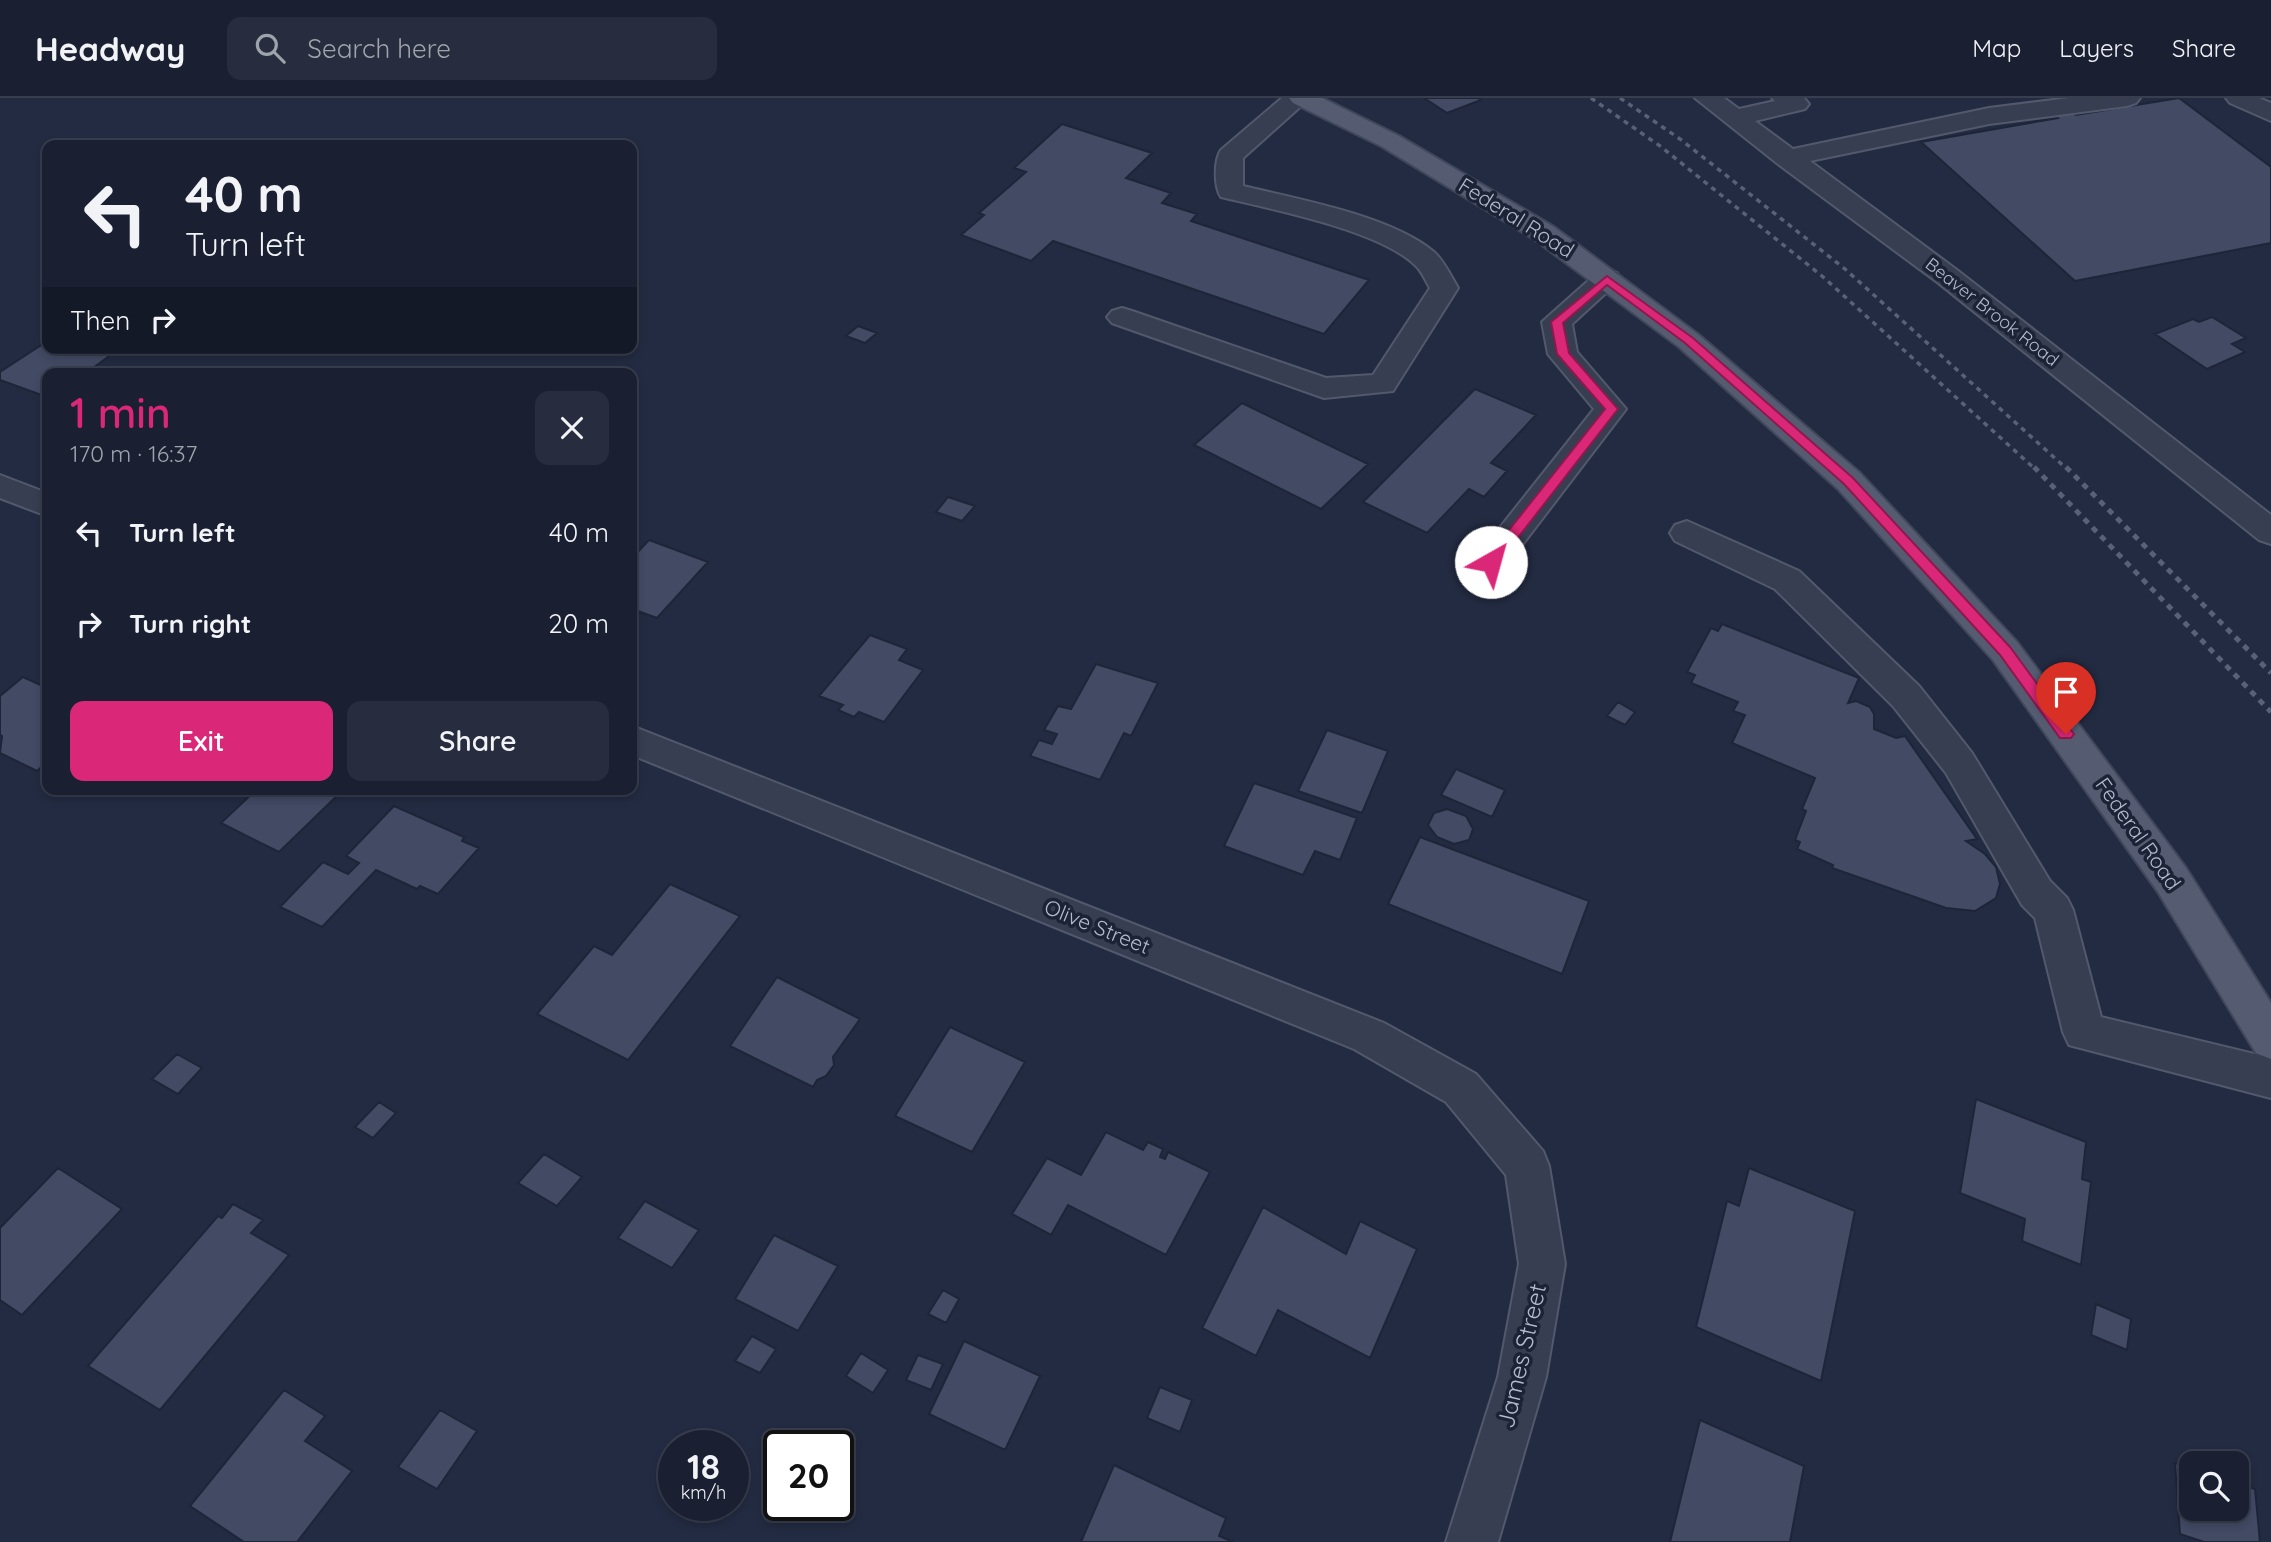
<!DOCTYPE html>
<html lang="en">
<head>
<meta charset="utf-8">
<style>
  body { margin:0; font-family:Quicksand,sans-serif; background:#272d3e; color:#f1f3f6; height:100vh; display:flex; flex-direction:column; font-size:26px; white-space:nowrap }
  * { box-sizing:border-box; margin:0 }
  p { font-size:23px; color:#9fa3ac }
  .icon { flex:none; width:38px; height:38px; fill:none; stroke:currentColor; stroke-width:2; stroke-linecap:round; stroke-linejoin:round }
  .map { position:relative; flex:1; overflow:hidden }
  .sheet { position:absolute; left:42px; top:270px; width:595px; height:427px; display:flex; flex-direction:column; background:#1a2032; border-radius:14px; box-shadow:0 4px 10px #0003,0 0 0 2px #383e4d }
  .sheet>* { flex:none }
  .guide { position:absolute; left:42px; top:42px; width:595px; height:214px; border-radius:14px; box-shadow:0 4px 10px #0003,0 0 0 2px #383e4d; background:#1a2032; color:#f1f3f6; overflow:hidden }
  .controls { position:absolute; left:2179px; top:1353px; display:grid; gap:14px }
  .controls a { display:grid; place-items:center; width:70px; height:70px; border-radius:14px; background:#1a2032; box-shadow:0 4px 10px #0003,0 0 0 2px #383e4d; font-size:35px }
  .speed { position:absolute; left:658px; top:1332px; display:flex; gap:14px; font-size:35px; font-weight:700; text-align:center }
  .speed>* { display:grid; place-content:center; width:91px; height:91px; border-radius:50%; background:#1a2032; box-shadow:0 4px 10px #0003,0 0 0 2px #383e4d; line-height:1 }
  .speed small { font-size:18px; font-weight:400 }
  .speed .limit { border:4px solid #111; border-radius:10px; background:#fff; color:#111 }
  .pin { position:absolute; display:grid; place-items:center; width:60px; height:60px; color:#fff; margin:-72px -30px; border-radius:50% 50% 50% 0; rotate:-45deg; box-shadow:0 0 7px #0007 }
  .pin .icon { rotate:45deg }
  .me { position:absolute; width:77px; margin:-38px; rotate:38deg; stroke-linejoin:round; filter:drop-shadow(0 0 5px #0008) }
  .turn { display:flex; align-items:center; gap:24px; height:147px; padding:0 28px; font-size:32px }
  .turn .icon { width:91px; height:91px; stroke-width:2.5 }
  .turn b { display:block; font-size:49px; line-height:60px }
  .then { display:flex; align-items:center; height:66px; padding:0 28px; background:#0003; gap:14px; font-size:26px }
  .round { display:grid; place-items:center; flex:none; width:74px; height:74px; border-radius:14px; background:#272d3e }
  .headline { display:flex; align-items:center; justify-content:space-between; height:119px; padding:0 28px }
  h1 { font-size:42px; font-weight:600; line-height:52px; color:#db2777 }
  .button { display:flex; gap:14px; margin-top:auto; padding:14px 28px }
  .button a { flex:1; height:80px; border-radius:14px; background:#db2777; color:#fff; font-size:28px; font-weight:600; line-height:80px; text-align:center }
  .button a+a { background:#272d3e; color:#f1f3f6 }
  ul { padding:0; list-style:none }
  li { display:flex; align-items:center; gap:21px; height:91px; padding:0 28px }
  li div { flex:1 }
  li b { display:block; font-size:26px }
  li em { font-style:normal }
  header { display:flex; align-items:center; gap:42px; box-sizing:border-box; height:98px; padding:0 35px; background:#1a2032; border-bottom:2px solid #383e4d }
  header strong { font-size:33px }
  nav { display:flex; gap:38px; margin-inline-start:auto; font-size:24px }
  .search { width:490px; height:63px; background:#272d3e; display:flex; align-items:center; gap:18px; box-sizing:border-box; padding:0 24px; border-radius:14px; color:#9fa3ac; font-size:26px }
  .map>svg:first-child { display:block }
  .building { fill:#424a64; stroke:#1e2539; stroke-width:2 }
  .lines { fill:none; stroke-linecap:round; stroke-linejoin:round }
  .minor-casing { stroke:#52596c; stroke-width:4 }
  .major-casing { stroke:#41475b; stroke-width:4 }
  .minor { fill:#373e51; fill-rule:evenodd }
  .major { fill:#555c72; fill-rule:evenodd }
  .rail-far1 { stroke:#596179; stroke-width:3.5; stroke-dasharray:5 5; stroke-linecap:butt }
  .rail { stroke:#596179; stroke-width:5; stroke-dasharray:6 6; stroke-linecap:butt }
  .route { fill:#db2777; stroke:#8e194d; stroke-width:2 }
  .labels { text-anchor:middle; stroke-width:7; stroke-linejoin:round; paint-order:stroke }
  .far-street-label { font-size:18px; fill:#b4b9cc; stroke:#1c2337 }
  .street-label { font-size:21px; fill:#b4b9cc; stroke:#1c2337 }
  .near-street-label { font-size:24px; fill:#b4b9cc; stroke:#1c2337 }
</style>
</head>
<body>
<header>
<strong>Headway</strong>
<div class="search"><svg class="icon" aria-label="search" viewBox="0 0 24 24"><circle cx="10" cy="10" r="6"/><path d="M15 15l6 6"/></svg>Search here</div>
<nav><a>Map</a><a>Layers</a><a>Share</a></nav>
</header>
<div class="map">
<svg width="2271" height="1444" viewBox="0 0 2271 1444">
  <rect width="100%" height="100%" fill="#232b42"/>
  <path class="building" d="M1424,0H1478L1481,2L1447,15Z
    M2179,0L2271,69V145L2075,183L1921,44L2058,20L2055,17L2072,14L2076,17Z
    M1062,26L1152,55L1126,80L1171,95L1162,105L1197,116L1191,123L1369,182L1324,236L1053,143L1031,163L961,137L984,117L979,115L1026,74L1014,70Z
    M2212,219L2246,240L2232,246L2245,254L2207,271L2155,236L2193,221L2199,224Z
    M858,228L877,235L865,245L846,238Z
    M46,244L47,250H62L75,256L83,250H97L112,256L86,275H47V299L0,282V274Z
    M1475,291L1536,317L1491,365L1507,373L1484,399L1469,391L1427,435L1363,404Z
    M1242,305L1368,366L1321,411L1194,347Z
    M948,399L975,408L962,423L936,414Z
    M649,442L708,464L657,520L635,512L632,516V460Z
    M1722,526L1859,580L1848,605L1856,603L1870,609L1874,616V631L1896,640L1905,638L1977,741L1966,743L1985,756L1996,769L2000,786L1996,800L1975,813L1946,810L1832,770L1833,767L1797,751L1800,744L1795,742L1806,713L1802,711L1815,680L1732,645L1745,617L1733,613L1738,604L1691,585L1695,577L1687,574L1711,530L1718,533Z
    M870,537L907,551L899,562L923,572L884,624L859,614L854,619L838,612L843,607L819,598Z
    M1096,566L1158,585L1131,638L1124,635L1100,682L1030,658L1039,642L1052,646L1057,636L1044,632L1058,608L1071,611Z
    M23,579L45,589L47,587V664L37,673L0,655L2,638L0,637V598Z
    M1618,604L1635,614L1625,627L1607,618Z
    M1327,632L1388,653L1362,715L1298,693Z
    M1456,671L1505,692L1492,719L1441,697Z
    M1254,685L1357,720L1340,762L1315,753L1303,777L1224,748Z
    M257,691H344L279,754L221,725Z
    M394,708L464,739L462,743L479,750L438,796L420,788L417,791L376,772L322,829L280,809L323,764L348,776L359,765L346,758Z
    M1447,711L1466,718L1473,731L1469,742L1454,746L1437,739L1428,727L1434,715Z
    M1420,739L1589,803L1562,876L1388,806Z
    M670,786L740,818L628,962L537,916L594,848L612,857Z
    M777,879L860,921L833,959L834,967L826,978L817,982L813,989L730,948Z
    M950,929L1025,964L972,1054L895,1018Z
    M177,956L202,970L178,996L152,981Z
    M1976,1001L2086,1044L2082,1081L2091,1084L2081,1167L2022,1143L2025,1121L1960,1095Z
    M379,1004L396,1015L373,1040L355,1029Z
    M1106,1034L1143,1052L1148,1044L1163,1051L1160,1059L1165,1061L1168,1054L1210,1074L1166,1157L1068,1107L1051,1137L1012,1116L1047,1060L1081,1077Z
    M544,1056L582,1079L557,1108L518,1085Z
    M58,1070L122,1111L22,1217L0,1202V1130Z
    M1749,1070L1855,1113L1821,1283L1696,1229L1727,1103L1739,1108Z
    M645,1103L699,1132L672,1170L618,1140Z
    M233,1106L263,1122L251,1135L289,1157L160,1312L88,1268L218,1118L222,1120Z
    M1263,1109L1346,1156L1360,1123L1417,1151L1370,1260L1278,1212L1256,1258L1202,1230Z
    M774,1137L838,1168L798,1233L735,1201Z
    M943,1192L959,1201L946,1225L928,1216Z
    M2096,1206L2131,1221L2127,1252L2091,1237Z
    M752,1238L776,1251L760,1275L735,1263Z
    M964,1243L1040,1278L1005,1352L929,1316Z
    M861,1255L888,1272L873,1295L846,1278Z
    M918,1257L943,1266L931,1292L906,1282Z
    M1160,1289L1192,1302L1180,1334L1147,1320Z
    M284,1292L325,1318L305,1343L352,1373L297,1444H244L190,1408Z
    M440,1312L477,1333L437,1391L398,1369Z
    M1700,1322L1804,1368L1790,1444H1670Z
    M2198,1352L2221,1360V1365H2198Z
    M2175,1365L2191,1370V1410H2236V1385L2255,1391L2260,1444H2204L2180,1436Z
    M1114,1367L1226,1420L1219,1438L1233,1444H1081Z"/>
  <g class="lines">
    <g class="minor-casing">
      <path id="minor" d="M1282,0H1310L1243,60V88C1297,101 1392,118 1434,154C1444,163 1451,178 1458,190L1393,293L1324,300L1112,225L1107,219L1112,213L1122,210L1132,213L1326,280L1373,277L1430,190C1425,182 1422,173 1415,167C1379,132 1271,111 1221,99C1214,89 1214,62 1221,52Z
        M1695,0H1724L1739,11L1775,3L1772,0H1804L1809,6L1805,11L1755,23L1793,51L1989,10L2069,0H2140L2136,5L2127,8L1989,26L1810,63L1957,172L2271,417V446L2259,442L1937,184L1778,66Z
        M2226,0H2259L2271,5V23L2230,5Z
        M1607,172L1617,175L1621,181L1572,226L1577,254L1626,311L1503,472L1491,476L1479,472L1474,464L1479,456L1594,311L1548,256L1542,224L1597,175Z
        M0,377L47,395V418L0,400Z
        M1687,423L1799,473L1919,588L1972,655L2050,783L2067,800L2073,812L2101,919L2271,960V1000L2069,947L2063,934L2035,820L2022,807L1946,675L1893,608L1775,491L1675,443L1670,435L1675,427Z
        M632,628L1384,925L1476,976L1543,1053L1549,1068L1565,1166L1546,1279L1498,1444H1446L1498,1279L1519,1166L1506,1077L1446,1004L1354,951L632,657Z"/>
    </g>
    <g class="major-casing">
      <path id="major" d="M1289,0H1322L1399,38L1554,129L1699,237L1860,375L2017,544L2186,770L2271,905V961L2256,955L2158,794L1993,562L1838,391L1679,249L1534,141L1381,48L1293,5Z"/>
    </g>
    <use href="#minor" class="minor"/>
    <use href="#major" class="major"/>
    <path class="rail-far1" d="M1591,0L1660,48L1822,178L2035,371
      M1620,0L1680,41L1845,171L2067,371"/>
    <path class="rail" d="M2034,369L2271,614
      M2066,369L2271,575"/>
  </g>
  <path class="route" d="M1607,178L1693,240L1853,380L2010,549L2071,632L2074,636L2071,640H2060L2000,557L1844,386L1685,245L1607,187L1563,225L1569,255L1618,311L1496,468H1486V461L1605,311L1557,256L1551,224Z"/>
  <g class="labels">
    <g class="far-street-label">
      <text transform="translate(1992 214) rotate(38)" y="6">Beaver Brook Road</text>
    </g>
    <g class="street-label">
      <text transform="translate(1516 120) rotate(32)" y="7">Federal Road</text>
      <text transform="translate(2138 736) rotate(55)" y="7">Federal Road</text>
      <text transform="translate(1097 829) rotate(22)" y="7">Olive Street</text>
    </g>
    <g class="near-street-label">
      <text transform="translate(1522 1258) rotate(-77)" y="8">James Street</text>
    </g>
  </g>
</svg>
<div class="controls">
<a><svg class="icon" aria-label="search" viewBox="0 0 24 24"><circle cx="10" cy="10" r="6"/><path d="M15 15l6 6"/></svg></a>
</div>
<div class="speed"><div>18<small>km/h</small></div><div class="limit">20</div></div>
<div class="pin" style="left:2066px;top:636px;background:#d93025"><svg class="icon" aria-label="arrive" viewBox="0 0 24 24"><path d="M6 21V4h12l-3 4 3 4H6"/></svg></div>
<svg class="me" style="left:1491px;top:464px" viewBox="-20 -20 40 40"><circle r="19" fill="#fff"/><path d="M0-13L10 11 0 6-10 11z" fill="#db2777"/></svg>
<div class="guide">
<div class="turn"><svg class="icon" aria-label="left" viewBox="0 0 24 24"><path d="M17 20v-9H6M10 6l-5 5 5 5"/></svg><div><b>40 m</b>Turn left</div></div>
<div class="then">Then<svg class="icon" aria-label="right" viewBox="0 0 24 24"><path d="M7 20v-9h11M14 6l5 5-5 5"/></svg></div>
</div>
<section class="sheet">
<div class="headline"><div><h1>1 min</h1><p>170 m · 16:37</p></div><a class="round"><svg class="icon" aria-label="close" viewBox="0 0 24 24"><path d="M6 6l12 12M18 6L6 18"/></svg></a></div>
<ul>
<li><svg class="icon" aria-label="left" viewBox="0 0 24 24"><path d="M17 20v-9H6M10 6l-5 5 5 5"/></svg><div><b>Turn left</b></div><em>40 m</em></li>
<li><svg class="icon" aria-label="right" viewBox="0 0 24 24"><path d="M7 20v-9h11M14 6l5 5-5 5"/></svg><div><b>Turn right</b></div><em>20 m</em></li>
</ul>
<div class="button"><a>Exit</a><a>Share</a></div>
</section>
</div>
</body>
</html>
